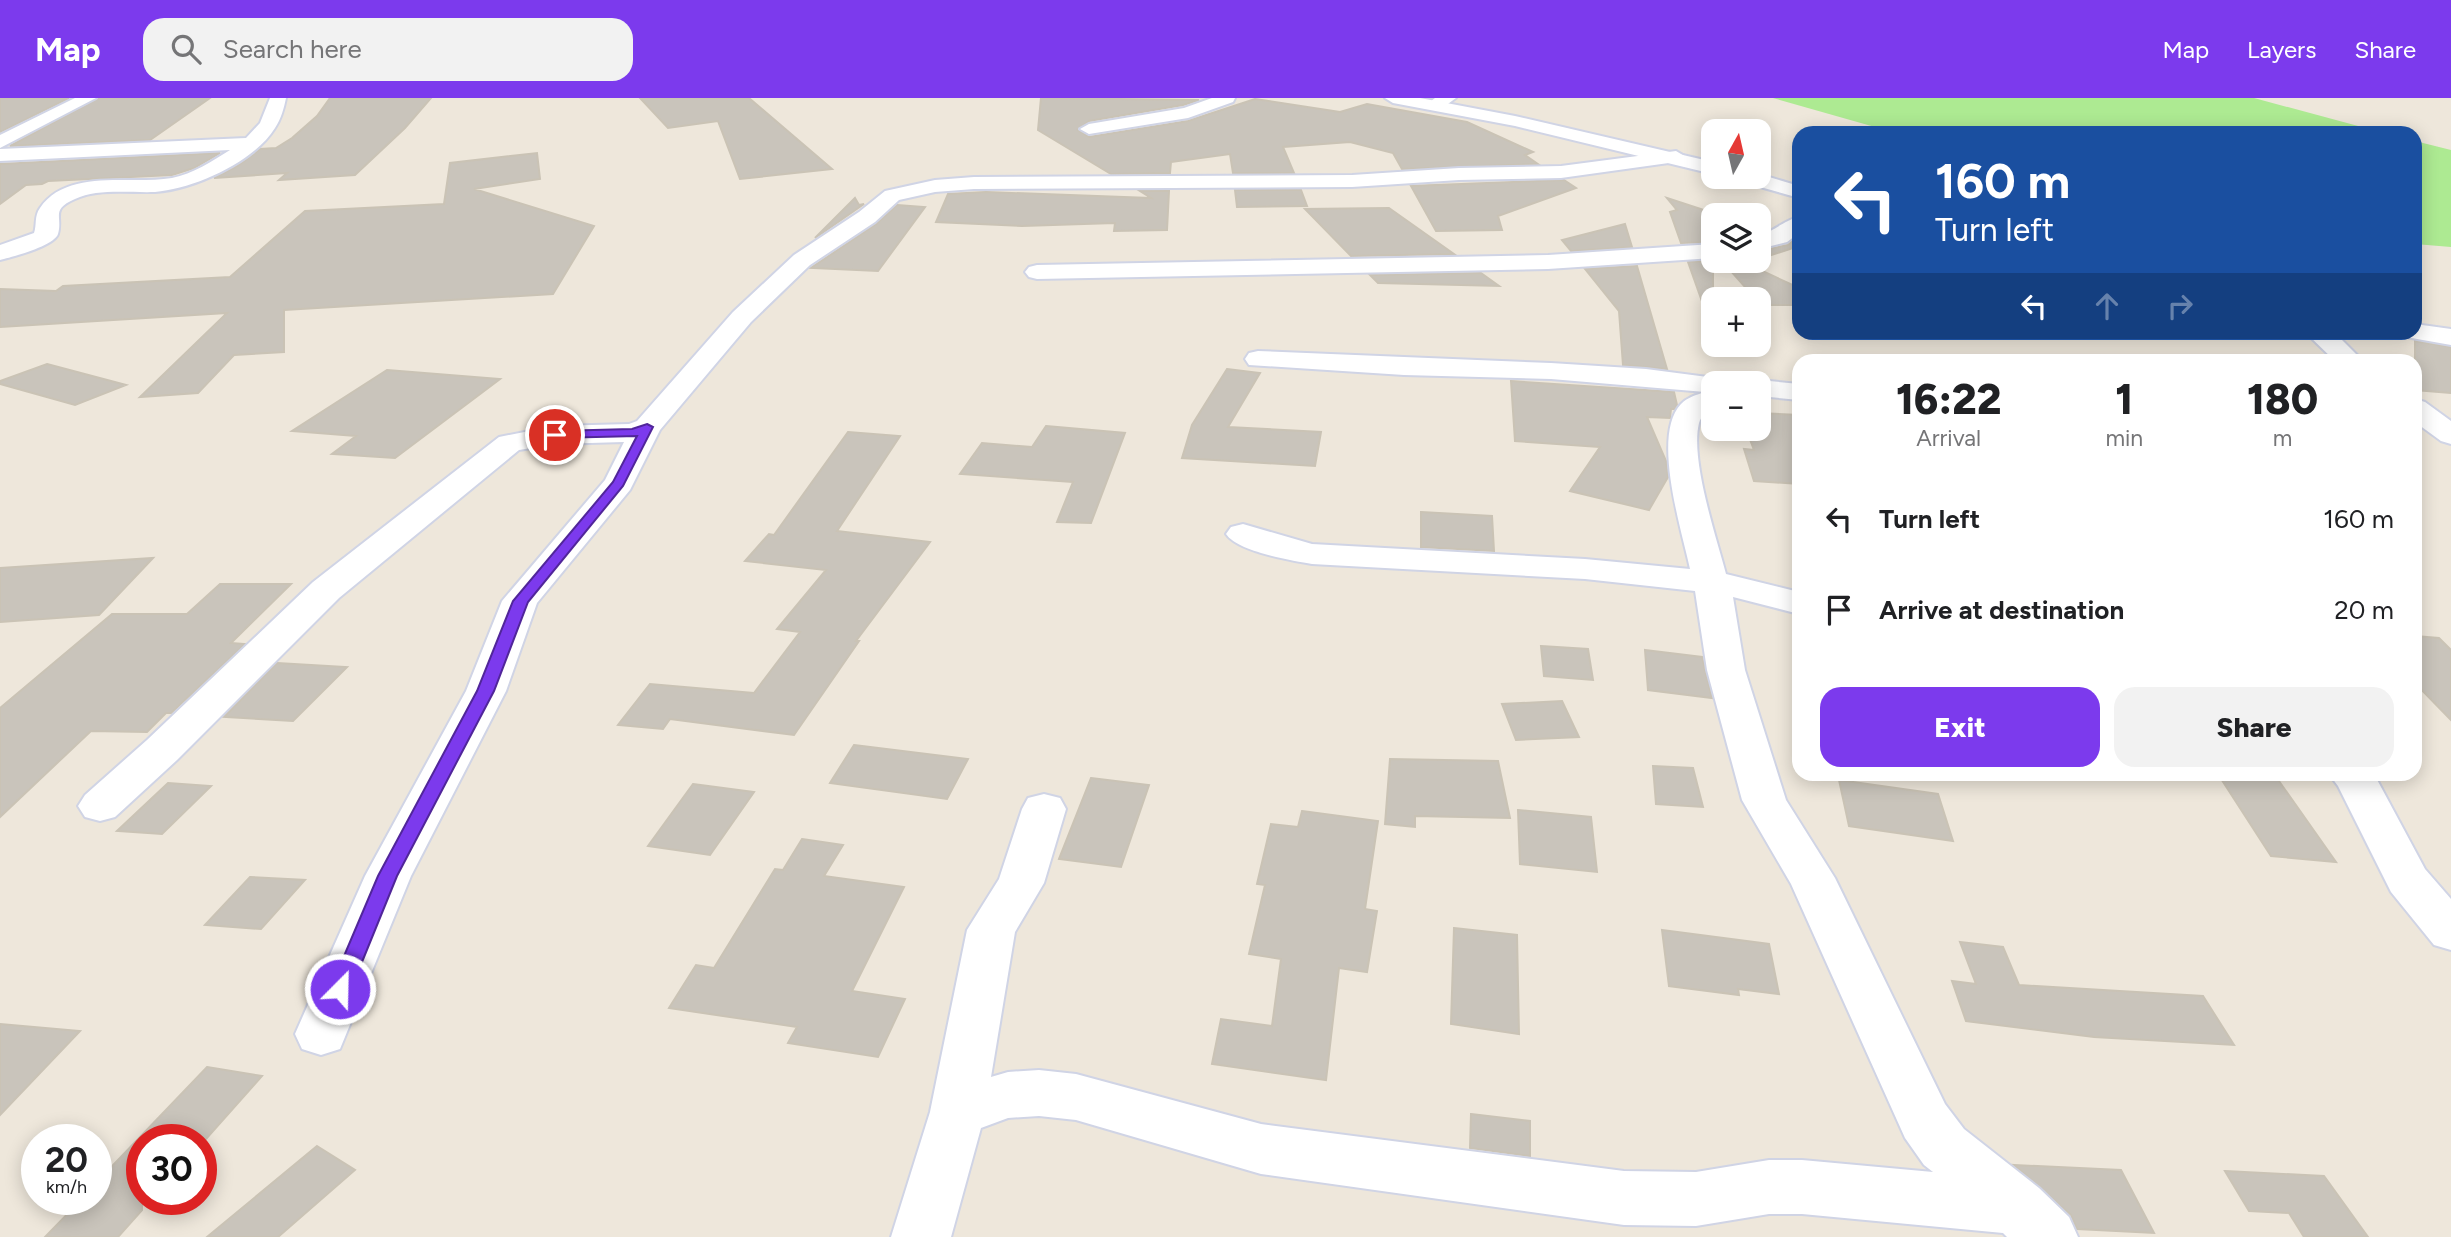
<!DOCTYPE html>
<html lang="en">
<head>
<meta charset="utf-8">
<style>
  body { margin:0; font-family:Figtree,sans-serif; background:#f2f2f2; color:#202124; height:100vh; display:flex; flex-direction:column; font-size:26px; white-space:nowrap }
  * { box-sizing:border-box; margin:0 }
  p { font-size:23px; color:#757577 }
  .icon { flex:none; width:38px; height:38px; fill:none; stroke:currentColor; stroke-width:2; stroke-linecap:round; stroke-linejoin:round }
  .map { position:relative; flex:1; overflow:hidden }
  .side { position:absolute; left:1792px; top:256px; width:630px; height:427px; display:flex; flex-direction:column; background:#fff; border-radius:21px; box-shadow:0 4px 18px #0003 }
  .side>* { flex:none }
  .banner { position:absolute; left:1792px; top:28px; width:630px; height:214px; border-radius:21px; box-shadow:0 4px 18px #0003; background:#1a4fa0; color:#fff; overflow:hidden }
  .needle { width:46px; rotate:8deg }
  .buttons { position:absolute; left:1701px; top:21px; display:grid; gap:14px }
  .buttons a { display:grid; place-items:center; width:70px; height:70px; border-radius:14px; background:#fff; box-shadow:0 4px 18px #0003; font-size:35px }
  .speed { position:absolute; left:21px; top:1026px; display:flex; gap:14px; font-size:35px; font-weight:700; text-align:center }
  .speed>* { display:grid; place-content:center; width:91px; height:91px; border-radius:50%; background:#fff; box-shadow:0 4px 18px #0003; line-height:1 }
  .speed small { font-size:18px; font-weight:400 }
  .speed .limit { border:10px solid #d22; background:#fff; color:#111 }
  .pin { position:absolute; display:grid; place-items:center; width:60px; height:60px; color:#fff; margin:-30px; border:4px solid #fff; border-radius:50%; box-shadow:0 2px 7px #0007 }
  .me { position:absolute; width:77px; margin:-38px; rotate:23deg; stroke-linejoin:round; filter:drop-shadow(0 0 5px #0008) }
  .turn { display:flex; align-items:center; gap:24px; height:147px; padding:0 28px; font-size:32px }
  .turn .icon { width:91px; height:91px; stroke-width:2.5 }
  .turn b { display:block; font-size:49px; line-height:60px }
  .lanes { display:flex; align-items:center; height:66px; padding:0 28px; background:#0003; justify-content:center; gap:35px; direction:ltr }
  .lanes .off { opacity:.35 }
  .eta { display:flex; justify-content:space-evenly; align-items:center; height:119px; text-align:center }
  .eta b { font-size:42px; font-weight:800; line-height:49px }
  .primary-button { display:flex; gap:14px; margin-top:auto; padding:14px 28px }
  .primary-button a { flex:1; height:80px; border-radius:21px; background:#7c3aed; color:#fff; font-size:28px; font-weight:800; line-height:80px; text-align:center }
  .primary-button a+a { background:#f2f2f2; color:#202124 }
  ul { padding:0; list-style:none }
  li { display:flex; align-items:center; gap:21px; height:91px; padding:0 28px }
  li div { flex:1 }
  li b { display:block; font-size:26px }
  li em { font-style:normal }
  header { display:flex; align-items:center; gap:42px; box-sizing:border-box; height:98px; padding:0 35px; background:#7c3aed; color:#fff }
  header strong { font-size:33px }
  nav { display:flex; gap:38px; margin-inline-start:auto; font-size:24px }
  .search { width:490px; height:63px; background:#f2f2f2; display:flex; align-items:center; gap:18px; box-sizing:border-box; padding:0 24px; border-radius:21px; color:#757577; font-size:26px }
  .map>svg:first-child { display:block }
  .green { fill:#adea92 }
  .building { fill:#c9c4bb; stroke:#cac3b5; stroke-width:2 }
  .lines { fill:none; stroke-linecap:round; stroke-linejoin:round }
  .street-casing { stroke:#d0d4e5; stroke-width:4 }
  .secondary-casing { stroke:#d0d4e5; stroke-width:4 }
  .street { fill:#fff; fill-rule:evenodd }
  .secondary { fill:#fff; fill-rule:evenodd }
  .route { fill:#7c3aed; stroke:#51269a; stroke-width:2 }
</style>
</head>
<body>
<header>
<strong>Map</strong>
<div class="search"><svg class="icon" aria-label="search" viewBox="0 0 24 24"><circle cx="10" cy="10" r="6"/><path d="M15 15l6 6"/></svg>Search here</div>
<nav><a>Map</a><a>Layers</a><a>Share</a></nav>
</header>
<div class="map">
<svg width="2451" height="1139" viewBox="0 0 2451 1139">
  <rect width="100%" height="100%" fill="#eee7db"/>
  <path class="green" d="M1773,0H2254L2384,35H1896Z
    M2415,43L2451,52V149L2415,146Z"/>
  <path class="building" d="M0,0H69L0,34Z
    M98,0H210L150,42L10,48Z
    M330,0H431L405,30L355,77L279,82L287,75L214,80L239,67L260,51L276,50L292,40L317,18Z
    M640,0H749L832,71L740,81L718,23L668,30Z
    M1041,0L1199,2L1183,7L1089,23L1078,32L1089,39L1188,23L1255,1L1340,14L1367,6L1467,24L1533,54L1525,57L1538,66L1402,71L1393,55L1350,44L1283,49L1294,75H1233L1230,56L1171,64L1170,75L1111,76L1038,32Z
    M220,55L194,70L172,77L48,83L42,86L26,87L0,106V66Z
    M537,55L540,81L474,91L594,128L553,196L284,212V254L234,257L198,295L140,299L227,215L0,229V191L56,193L63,188L230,179L305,113L444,106L450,65Z
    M1564,82L1576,90L1498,118L1502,132L1436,133L1411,88Z
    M1235,92H1301L1307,108L1237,109Z
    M1140,93H1169L1167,132L1114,133L1115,125L1022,128L936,124L948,96L986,94L1151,100Z
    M855,100L859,107L864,106L815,140Z
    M1667,100L1719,117H1713V144L1681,145L1670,114L1677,112Z
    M897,107L925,109L878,173L811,170L876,126Z
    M1389,110L1454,156L1351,158L1305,111Z
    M1625,126L1632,149L1571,153L1562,142Z
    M1794,142L1799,143V148L1759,161V153L1788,147Z
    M1713,163V222L1709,223L1688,164Z
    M1722,163H1752L1745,165L1799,190V207H1761Z
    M1637,168L1667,271L1623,267L1619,213L1585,171Z
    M1481,175L1499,188L1378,185L1370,177Z
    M2415,243L2451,249V295L2415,292Z
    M47,266L126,287L75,307L0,286V283Z
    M1227,271L1260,275L1228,329L1321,334L1315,368L1182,360L1192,327Z
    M387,272L500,281L395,360L332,356L356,338L292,333Z
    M1511,283L1674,294L1677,307L1675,311H1671L1670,320L1647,319L1666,363L1668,379L1649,412L1570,393L1600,349L1515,343Z
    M1759,315L1799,317V386L1754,383L1744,351L1754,352L1746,331H1759Z
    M1046,328L1125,335L1091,425L1057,424L1073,384L960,376L982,345L1032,349Z
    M848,334L900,338L837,433L930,444L856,543H859L794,637L670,621L663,631L618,627L650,586L754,595L800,534L777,531L826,472L745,463L769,436L774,437Z
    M1421,414L1492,418L1494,453L1421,449Z
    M153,460L99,517L0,524V470Z
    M220,486H291L231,545L245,546L171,615H166L147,634L91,633L0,719V610L112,516H187Z
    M2415,538L2439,540L2451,552V622L2415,585Z
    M1541,548L1588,551L1593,582L1544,578Z
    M1645,552L1702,559L1712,600L1648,592Z
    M277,565L347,569L293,623L224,619Z
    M1562,603L1579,639L1516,642L1502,606Z
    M854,647L968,661L947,701L830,685Z
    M1390,661L1498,663L1510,720L1415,718V729L1385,726Z
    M1653,668L1693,670L1703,709L1656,706Z
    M2218,676H2274L2336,764L2271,758Z
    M1091,680L1149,687L1121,769L1059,761Z
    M1839,682L1938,696L1953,743L1849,728Z
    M168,685L211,688L162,736L117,733Z
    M693,686L754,694L710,757L648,748Z
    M1518,712L1591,719L1597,774L1520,766Z
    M1302,713L1378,723L1365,811L1377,813L1367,874L1339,870L1326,982L1212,966L1221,921L1272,928L1281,861L1249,856L1265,787L1257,786L1271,726L1298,729Z
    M802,741L843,747L824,778L904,789L852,893L905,901L878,959L788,945L797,929L669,910L696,867L714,870L775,771L783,772Z
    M250,779L305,782L261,831L205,827Z
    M1454,830L1517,837L1519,936L1451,926Z
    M1662,832L1769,846L1779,896L1738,891L1739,897L1669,888Z
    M1960,844L2003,849L2019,887L2203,898L2234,947L2094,939L1966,923L1952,883L1976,886Z
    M0,926L80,933L0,1017Z
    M207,969L262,978L206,1041H142V1112L118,1139H45L82,1101H96V1085Z
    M1471,1016L1530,1023V1058L1470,1050Z
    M317,1048L355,1072L278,1139H207Z
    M2014,1067L2121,1072L2154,1135L2077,1131L2071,1117Z
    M2225,1073L2324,1078L2368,1139H2304L2289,1115L2249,1113Z"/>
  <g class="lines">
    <g class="street-casing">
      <path id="street" d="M75,0H96L0,50V37Z
        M270,0H286C284,10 281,21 275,30C254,64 194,91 155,94C130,95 98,90 75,101C50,112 63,118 58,136C54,148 12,159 0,162V147L34,135C37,127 34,118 40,110C67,70 131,87 172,80C193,76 212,63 230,52L0,63V51L246,40L260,25Z
        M1212,0H1235L1233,4L1188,20L1089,36L1080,31L1089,26L1184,10Z
        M1435,0H1456L1441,11H1429L1426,7Z
        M1676,53L1686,59L1683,63L1561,80L1459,82L1352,89L974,91L935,94L899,102L875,124L810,167L751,224L660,332L630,392L537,505L506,593L411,778L340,951L321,957L302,951L295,936L365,778L466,593L502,503L605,382L624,344L555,346L519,352L339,500L177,662L115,719L100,723L85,719L78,708L85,697L147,642L313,484L499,339L555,328L629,326L637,323L733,214L794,157L859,114L885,93L935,82L974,79L1352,77L1459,70L1561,68Z
        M1799,119V135L1787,144L1759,151V137C1774,134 1784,122 1799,119Z
        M1713,146V160L1548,171L1037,181L1029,179L1025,174L1029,169L1037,167L1548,157Z
        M2305,234H2334L2362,262H2334Z
        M1258,253L1551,265L1646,271L1723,281L1726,285H1713V310C1707,314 1701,318 1699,325C1690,362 1716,438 1726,476L1799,494V516L1733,499L1745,572L1786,702L1835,780L1945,1006L1964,1031L2039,1090L2069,1119L2078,1139H2007L2003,1135L1802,1116H1769L1696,1128L1624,1127L1261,1076L1076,1022L1039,1018L1008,1020L981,1030L951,1139H891L930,1014L967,832L999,781L1022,711L1028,700L1044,696L1060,700L1066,711L1044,785L1015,834L991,979L1008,974L1039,972L1076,976L1261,1026L1624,1073L1696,1074L1769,1062H1802L1933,1074L1924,1067L1905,1040L1791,786L1742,702L1707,572L1695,493L1585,481L1312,466C1291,462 1238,454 1226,436L1231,429L1243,426L1312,446L1585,461L1690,471C1682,433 1651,337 1681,306C1688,299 1696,297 1705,294L1551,281L1404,277L1249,267L1245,261L1249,255Z
        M1759,282L1799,286V302L1759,298V285H1748Z
        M2415,301L2425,304L2451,323V346L2441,343L2415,324Z
        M2329,676H2374L2425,771L2451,801V852L2434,847L2391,794L2338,688Z"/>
    </g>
    <g class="secondary-casing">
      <path id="secondary" d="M1385,0H1420L1515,18L1713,64V76L1515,28L1393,5Z
        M1759,76L1799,88V100L1739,83L1736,79H1759Z
        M2415,226L2451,231V247L2406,239L2402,234H2415Z"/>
    </g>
    <use href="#street" class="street"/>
    <use href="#secondary" class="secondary"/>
  </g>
  <path class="route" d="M647,326L653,329L623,388L528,504L494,593L397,778L351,891L348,897L340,899L333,897L330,891L378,778L477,593L513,503L613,384L637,338L555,340L549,337L555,333L632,331Z"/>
</svg>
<div class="buttons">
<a><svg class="needle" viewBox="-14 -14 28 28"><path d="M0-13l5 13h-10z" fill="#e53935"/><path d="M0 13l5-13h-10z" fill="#757577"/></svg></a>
<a><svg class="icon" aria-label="layers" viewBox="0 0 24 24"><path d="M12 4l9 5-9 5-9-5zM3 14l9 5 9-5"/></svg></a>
<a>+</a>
<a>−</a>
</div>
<div class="speed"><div>20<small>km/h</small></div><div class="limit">30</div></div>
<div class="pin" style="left:555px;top:337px;background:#d93025"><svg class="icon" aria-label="arrive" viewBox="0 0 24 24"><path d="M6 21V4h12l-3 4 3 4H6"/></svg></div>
<svg class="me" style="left:340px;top:891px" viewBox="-20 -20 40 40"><circle r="17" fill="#7c3aed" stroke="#fff" stroke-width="3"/><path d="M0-11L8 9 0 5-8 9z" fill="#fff"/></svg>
<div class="banner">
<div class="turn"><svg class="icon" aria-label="left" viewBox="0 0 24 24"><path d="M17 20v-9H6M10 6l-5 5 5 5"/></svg><div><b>160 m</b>Turn left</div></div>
<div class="lanes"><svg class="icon" aria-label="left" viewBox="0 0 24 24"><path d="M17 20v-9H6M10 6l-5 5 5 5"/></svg><svg class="icon off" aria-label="ahead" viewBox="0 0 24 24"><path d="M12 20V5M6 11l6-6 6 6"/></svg><svg class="icon off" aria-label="right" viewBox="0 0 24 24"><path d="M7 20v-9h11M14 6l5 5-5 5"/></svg></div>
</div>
<section class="side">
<div class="eta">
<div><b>16:22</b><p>Arrival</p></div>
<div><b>1</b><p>min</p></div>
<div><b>180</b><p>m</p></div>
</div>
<ul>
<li><svg class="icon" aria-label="left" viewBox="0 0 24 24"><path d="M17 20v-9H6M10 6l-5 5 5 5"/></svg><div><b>Turn left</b></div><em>160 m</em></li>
<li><svg class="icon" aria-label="arrive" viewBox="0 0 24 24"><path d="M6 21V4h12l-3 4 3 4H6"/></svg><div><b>Arrive at destination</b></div><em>20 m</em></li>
</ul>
<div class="primary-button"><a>Exit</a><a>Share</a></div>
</section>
</div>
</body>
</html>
